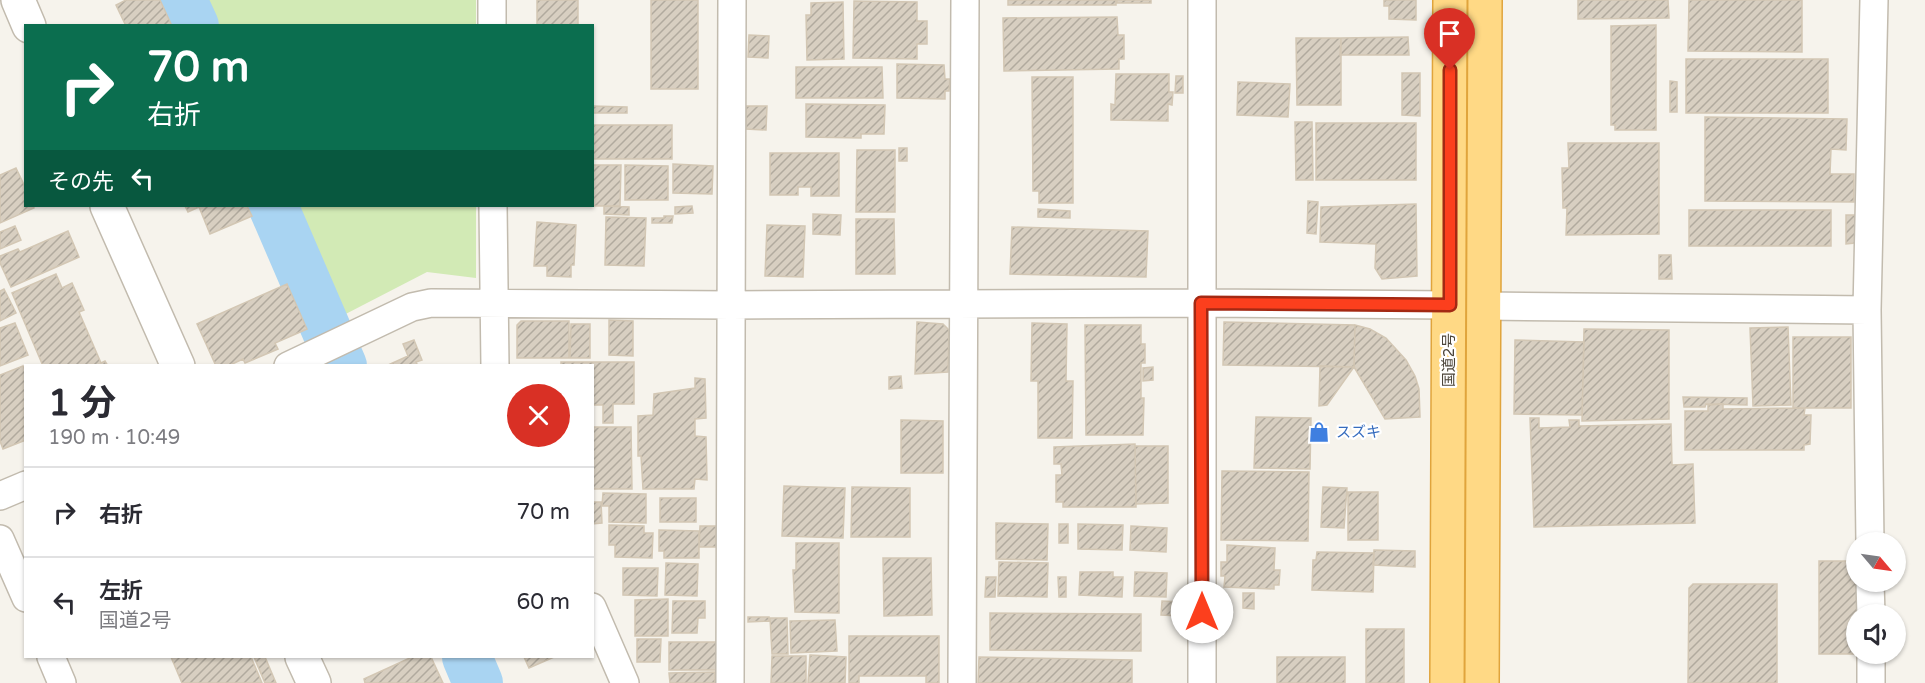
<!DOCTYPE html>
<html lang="ja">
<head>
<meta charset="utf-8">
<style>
  body { margin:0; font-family:"Varela Round","Noto Sans JP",sans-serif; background:#f7f7f7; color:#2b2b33; height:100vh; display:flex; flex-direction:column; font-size:22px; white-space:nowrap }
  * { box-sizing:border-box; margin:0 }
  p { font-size:20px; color:#7c7c81 }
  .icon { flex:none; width:33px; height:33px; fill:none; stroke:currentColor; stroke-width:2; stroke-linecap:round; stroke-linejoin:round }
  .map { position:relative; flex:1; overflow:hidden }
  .drawer { position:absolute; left:24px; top:364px; width:570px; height:294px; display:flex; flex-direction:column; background:#fff; border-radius:0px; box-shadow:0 2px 4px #0004 }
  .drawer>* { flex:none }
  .guide { position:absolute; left:24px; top:24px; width:570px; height:183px; border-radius:0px; box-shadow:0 2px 4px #0004; background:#0b6e4f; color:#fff; overflow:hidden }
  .needle { width:39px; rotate:119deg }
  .tools { position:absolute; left:1846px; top:532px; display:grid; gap:12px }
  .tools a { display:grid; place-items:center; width:60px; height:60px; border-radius:50%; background:#fff; box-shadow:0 2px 4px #0004; font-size:30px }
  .pin { position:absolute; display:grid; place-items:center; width:51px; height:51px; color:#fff; margin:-62px -26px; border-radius:50% 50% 50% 0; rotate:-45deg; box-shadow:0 0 6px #0007 }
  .pin .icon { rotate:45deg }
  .me { position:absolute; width:66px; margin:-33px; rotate:0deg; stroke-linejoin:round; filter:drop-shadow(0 0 4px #0008) }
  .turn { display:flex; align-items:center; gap:21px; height:126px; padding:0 24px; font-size:27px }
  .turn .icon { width:78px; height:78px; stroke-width:2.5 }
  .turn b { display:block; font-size:42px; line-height:51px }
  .then { display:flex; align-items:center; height:57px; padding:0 24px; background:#0003; gap:12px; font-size:22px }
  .round { display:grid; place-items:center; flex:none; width:63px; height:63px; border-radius:32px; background:#f7f7f7 }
  .head { display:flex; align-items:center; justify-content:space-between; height:102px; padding:0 24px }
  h1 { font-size:36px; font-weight:700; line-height:45px }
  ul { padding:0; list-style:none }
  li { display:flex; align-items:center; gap:18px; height:90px; padding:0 24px; border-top:2px solid #e1e1e2 }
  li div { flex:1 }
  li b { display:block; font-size:22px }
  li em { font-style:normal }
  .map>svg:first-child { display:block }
  .green { fill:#d2eab5 }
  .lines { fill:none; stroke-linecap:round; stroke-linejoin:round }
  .river { stroke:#a9d4f2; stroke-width:50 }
  .building { fill:url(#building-hatch); stroke:#d3c7b4; stroke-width:1.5 }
  .minor-casing { stroke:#c2bbae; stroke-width:30 }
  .tertiary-casing { stroke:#c2bbae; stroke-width:36 }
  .trunk-casing { stroke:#e0a43c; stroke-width:36 }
  .minor { stroke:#fff; stroke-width:27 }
  .tertiary { stroke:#fff; stroke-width:33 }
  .trunk { stroke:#ffd985; stroke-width:33 }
  .route-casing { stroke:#a42913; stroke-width:15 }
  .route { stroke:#fc3f1d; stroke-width:10 }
  .labels { text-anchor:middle; stroke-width:4.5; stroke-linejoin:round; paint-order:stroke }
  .street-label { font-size:15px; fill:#4b4439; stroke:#fff }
  .shop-label { font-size:15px; fill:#366cbe; stroke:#fff; text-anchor:start }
</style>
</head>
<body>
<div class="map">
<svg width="1925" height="683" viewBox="0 0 1925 683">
  <defs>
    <pattern id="building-hatch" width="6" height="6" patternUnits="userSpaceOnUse" patternTransform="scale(1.5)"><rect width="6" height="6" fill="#d8cfc1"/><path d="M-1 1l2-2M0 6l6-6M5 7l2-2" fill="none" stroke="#b1aa9e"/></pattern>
  </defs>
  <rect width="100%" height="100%" fill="#f6f3ec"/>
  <path class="green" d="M198,0H476V25H209Z
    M287,206H476V278L427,272L336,319Z"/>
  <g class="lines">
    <path class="river" d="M182,0L194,26
      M273,206L342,366
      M467,657L478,683"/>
  </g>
  <path class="building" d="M126,0H160L172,26H126L116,5Z
    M537,0H578V26H537Z
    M651,0H698V89H651Z
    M1008,0H1116V5H1008Z
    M1117,0H1151V3H1117Z
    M1384,0H1416V20L1389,19V6H1384Z
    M1578,0H1668L1669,18L1578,19Z
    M1689,0H1802V52L1688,51Z
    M854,1L917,2V21H927V44H917V59L853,58Z
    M843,2L844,59L807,60L806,15H811V3Z
    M1117,17L1118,35H1124V59H1119V69L1004,71L1003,18Z
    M1656,25V130H1615V125H1611V26Z
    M749,35L769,36L768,58L748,57Z
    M1408,37L1409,55H1340L1341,38Z
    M1296,38H1341V105H1297Z
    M1686,59H1828V113H1686Z
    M897,64L944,65L945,79H950L949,91H945V99L897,98Z
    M796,67H882L883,98H796Z
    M1402,73H1420V116L1402,115Z
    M1116,74H1169V92H1173L1172,105L1168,104V121L1111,120V104L1115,105Z
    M1176,76H1183V93H1175Z
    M1032,77H1073V203H1039V191H1033Z
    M1670,81L1677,82V112H1670Z
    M1238,82L1290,84L1288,117L1237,115Z
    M806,104L885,105L884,134H861V138L806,137Z
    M592,106L627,107V113H592Z
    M746,106H767L766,130L746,129Z
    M1705,117L1847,119L1846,150L1831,149L1830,174H1854V202L1705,201Z
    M1295,122H1312L1313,180H1296Z
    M1316,123H1416V180H1316Z
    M592,125H672V159H592Z
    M1568,143H1659V234L1566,235L1567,208H1563L1562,168H1569Z
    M899,148H907V161H899Z
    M857,150H895V212H856Z
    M770,153H839V196H811V187H798V195H770Z
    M673,164L713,166L712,194L673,193Z
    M592,165H621L620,206H590H592Z
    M625,165L668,166V200H625Z
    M16,168L26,189V206H33L34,208L0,223V175Z
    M1308,201L1318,202L1316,234L1307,233Z
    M1416,204L1417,276L1382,279L1375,268L1376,244L1320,242L1321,207Z
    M185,206H247L252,216L210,234L199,207L188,212Z
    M604,206L629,207V215L604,214Z
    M692,206L693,213L675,214V207Z
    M1038,209L1070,211V218L1038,217Z
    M1689,210H1831V246H1689Z
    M813,214L841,215L840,235L813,234Z
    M1846,215H1855V243L1846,244Z
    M664,216H673L672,223H652V218H664Z
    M606,217L646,218L644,266L605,265Z
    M856,219H894L895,274H856Z
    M537,222L576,225L574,265H571V277L547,276V266H534Z
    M767,225L805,226L803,277L765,276Z
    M15,226L21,240L0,249V232Z
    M1012,227L1148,231L1146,277L1010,274Z
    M68,231L79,257L11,287L0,263V256L18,249L20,252Z
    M1659,255H1671L1672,279H1659Z
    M56,274L62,288L72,283L84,310L79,312L101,363L105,361L108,366H43L12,293Z
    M287,284L307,329L275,343L278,349L245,363L243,359L228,366H216L197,324Z
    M4,289L16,313L0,321V291Z
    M609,320L633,321V356L609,355Z
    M521,321H569V358H517V325Z
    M917,322L943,324L949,330L948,372L915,374Z
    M1224,322L1355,325L1354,367L1223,365Z
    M15,323L28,355L0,366V328Z
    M1032,323L1067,324L1066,381H1073L1072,438H1038V381H1031Z
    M571,324H590V358H570Z
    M1085,325H1141V344H1145V363H1141V398H1144L1143,435H1086Z
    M1355,325L1370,329L1386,338L1406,360L1415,376L1419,389L1420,417L1385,419L1354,367Z
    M1788,327L1791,405L1753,406L1750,328Z
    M1584,329L1669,330V419L1582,421Z
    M1793,337H1851V408H1793Z
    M414,340L422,360L416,362L418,366H386L408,356L403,344Z
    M1515,340L1584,342L1582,415L1514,414Z
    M561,362H634V404H613V423H603V405H592V366H561Z
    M23,366L26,371V440L3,449L0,441V375Z
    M1320,366L1354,367L1327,405L1319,406Z
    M1153,367V380L1143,381V368Z
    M901,376L902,388L889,389V377Z
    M695,378L705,379L706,418L695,419V436L706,437L707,480L695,479L694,489H643L641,456H638V416L653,415L654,394L695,388Z
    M1683,397L1747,398V405L1706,404L1705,407H1684Z
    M1723,404V409L1805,408L1804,415H1811L1810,444L1804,445V450H1685V411H1708V405Z
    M1256,417L1311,418L1310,469L1254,468Z
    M1530,418H1539V428L1570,427L1569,420H1579V426L1671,424L1672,465L1693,464L1695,523L1534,527Z
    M901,420L943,421V473H901Z
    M592,427H631L632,489H592Z
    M1135,444L1136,507H1063V502H1056V475H1062L1061,464H1054V447Z
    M1135,446H1168V503L1136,504Z
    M1222,471L1309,472L1308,541L1221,540Z
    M784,486L845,488L843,538L782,536Z
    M852,487L910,488V537H851Z
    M1323,487L1347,488L1344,528L1321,527Z
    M1348,492H1378V540H1348Z
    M603,493L646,494V523L609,522V506H602Z
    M660,498H696V522H660Z
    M592,502H601L602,523L592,524Z
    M996,523L1048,524L1047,560L996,559Z
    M1059,524H1068V543H1059Z
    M1078,524L1123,525L1122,550L1078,549Z
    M609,525L644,526V533H653L652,558L615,557V545H609Z
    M700,526H716V547H699Z
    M1131,526L1167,528L1166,552L1130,550Z
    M659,530L699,531V558H664V551H659Z
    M796,543H839V613L795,612L793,570H796Z
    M1227,545L1275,548L1274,570H1280L1279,585H1274V589L1224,587L1225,576H1221V562H1227Z
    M1374,550L1415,551V567L1373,565Z
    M1317,552L1374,553L1373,592L1312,590L1313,560H1316Z
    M883,558H931L932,615L884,616Z
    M1819,561H1857L1860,615H1857V654H1860H1819Z
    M999,562L1048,563L1047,597L998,596Z
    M666,563L698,564L697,596L665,595Z
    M623,568H658L657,596L623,595Z
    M1080,572H1113V577H1123L1122,597L1079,595Z
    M1135,572L1167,573L1166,597L1134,596Z
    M986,577H996L995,597H985Z
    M1058,577H1066V597H1059Z
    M1693,584H1777V683H1688L1689,588Z
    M1243,593H1254V609L1243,608Z
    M668,599V636H635V600Z
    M673,601H705V618H698L697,633H672Z
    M1162,601L1181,602V616L1161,615Z
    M990,613L1141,614V651L990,650Z
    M748,617H769V621L748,622Z
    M770,618H787L788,654H772Z
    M835,620L837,651L791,653L790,621Z
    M1366,629H1404V683H1366Z
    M849,636H939V683H926V676H859V683H849Z
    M637,639H661L660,662H637Z
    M669,642H716V670H669Z
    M810,655L846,657L845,683H808Z
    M772,656H806V683H771Z
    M171,657H251L262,683H182Z
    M254,657H265L276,683H265Z
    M412,657H431L443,683H365L364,679Z
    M524,657H554L529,668Z
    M979,657L1132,660V683H978Z
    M1277,657H1345V683H1277Z
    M715,672V683H670L669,673Z"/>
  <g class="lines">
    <g class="minor-casing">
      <path id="minor" d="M492,0V26
        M1202,0V683
        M493,206L495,366
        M1485,306L1867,310
        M288,366L412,307L431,303L731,305L1201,303L1450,305
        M0,496L26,485
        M0,539L26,598
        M1870,543L1867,310L1874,0
        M1870,582L1871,615
        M592,607L625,683
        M1871,654V683
        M51,657L62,683
        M730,683L732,0
        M962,683L965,0"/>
    </g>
    <g class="tertiary-casing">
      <path id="tertiary" d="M18,0L29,26
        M107,206L178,366
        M302,657L314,683"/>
    </g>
    <g class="trunk-casing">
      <path id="trunk" d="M1447,683L1450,0
        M1482,683L1485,0"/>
    </g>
    <use href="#minor" class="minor"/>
    <use href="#tertiary" class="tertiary"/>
    <use href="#trunk" class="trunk"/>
  </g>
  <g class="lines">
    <g class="route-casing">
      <path id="route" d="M1202,612L1201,303L1450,305V70"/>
    </g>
    <use href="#route" class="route"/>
  </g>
  <defs>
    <g id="shop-bare" transform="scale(1.62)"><path d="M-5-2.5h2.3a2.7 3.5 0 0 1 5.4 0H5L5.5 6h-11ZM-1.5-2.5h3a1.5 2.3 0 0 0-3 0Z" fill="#3f7fe0" stroke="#fff" stroke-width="2.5" paint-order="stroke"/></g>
  </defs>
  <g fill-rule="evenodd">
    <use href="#shop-bare" x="1319" y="432"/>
  </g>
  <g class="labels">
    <g class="street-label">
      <text transform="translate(1449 360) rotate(-90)" y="5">国道2号</text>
    </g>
    <g class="shop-label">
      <text x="1336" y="437">スズキ</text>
    </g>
  </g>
</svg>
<div class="tools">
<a><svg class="needle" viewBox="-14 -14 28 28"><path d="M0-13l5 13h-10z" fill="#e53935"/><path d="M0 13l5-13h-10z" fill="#7c7c81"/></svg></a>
<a><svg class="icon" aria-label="sound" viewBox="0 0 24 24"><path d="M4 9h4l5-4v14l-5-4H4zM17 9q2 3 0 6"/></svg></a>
</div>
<div class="pin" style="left:1450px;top:70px;background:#d93025"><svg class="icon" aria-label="arrive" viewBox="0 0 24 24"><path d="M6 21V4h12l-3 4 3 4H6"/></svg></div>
<svg class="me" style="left:1202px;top:612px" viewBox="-20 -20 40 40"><circle r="19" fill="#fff"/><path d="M0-13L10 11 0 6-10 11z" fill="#fc3f1d"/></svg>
<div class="guide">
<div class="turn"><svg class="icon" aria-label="right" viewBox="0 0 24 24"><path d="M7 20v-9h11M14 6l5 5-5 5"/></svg><div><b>70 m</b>右折</div></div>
<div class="then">その先<svg class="icon" aria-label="left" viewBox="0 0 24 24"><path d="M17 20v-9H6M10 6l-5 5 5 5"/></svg></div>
</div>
<section class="drawer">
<div class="head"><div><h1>1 分</h1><p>190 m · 10:49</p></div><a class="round" style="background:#d93025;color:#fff"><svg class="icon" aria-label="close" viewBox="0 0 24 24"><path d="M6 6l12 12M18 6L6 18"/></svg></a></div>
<ul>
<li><svg class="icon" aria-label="right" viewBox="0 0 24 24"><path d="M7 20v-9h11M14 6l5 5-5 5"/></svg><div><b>右折</b></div><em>70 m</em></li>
<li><svg class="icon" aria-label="left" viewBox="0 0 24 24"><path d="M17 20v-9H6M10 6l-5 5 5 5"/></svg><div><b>左折</b><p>国道2号</p></div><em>60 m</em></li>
</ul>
</section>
</div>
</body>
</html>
